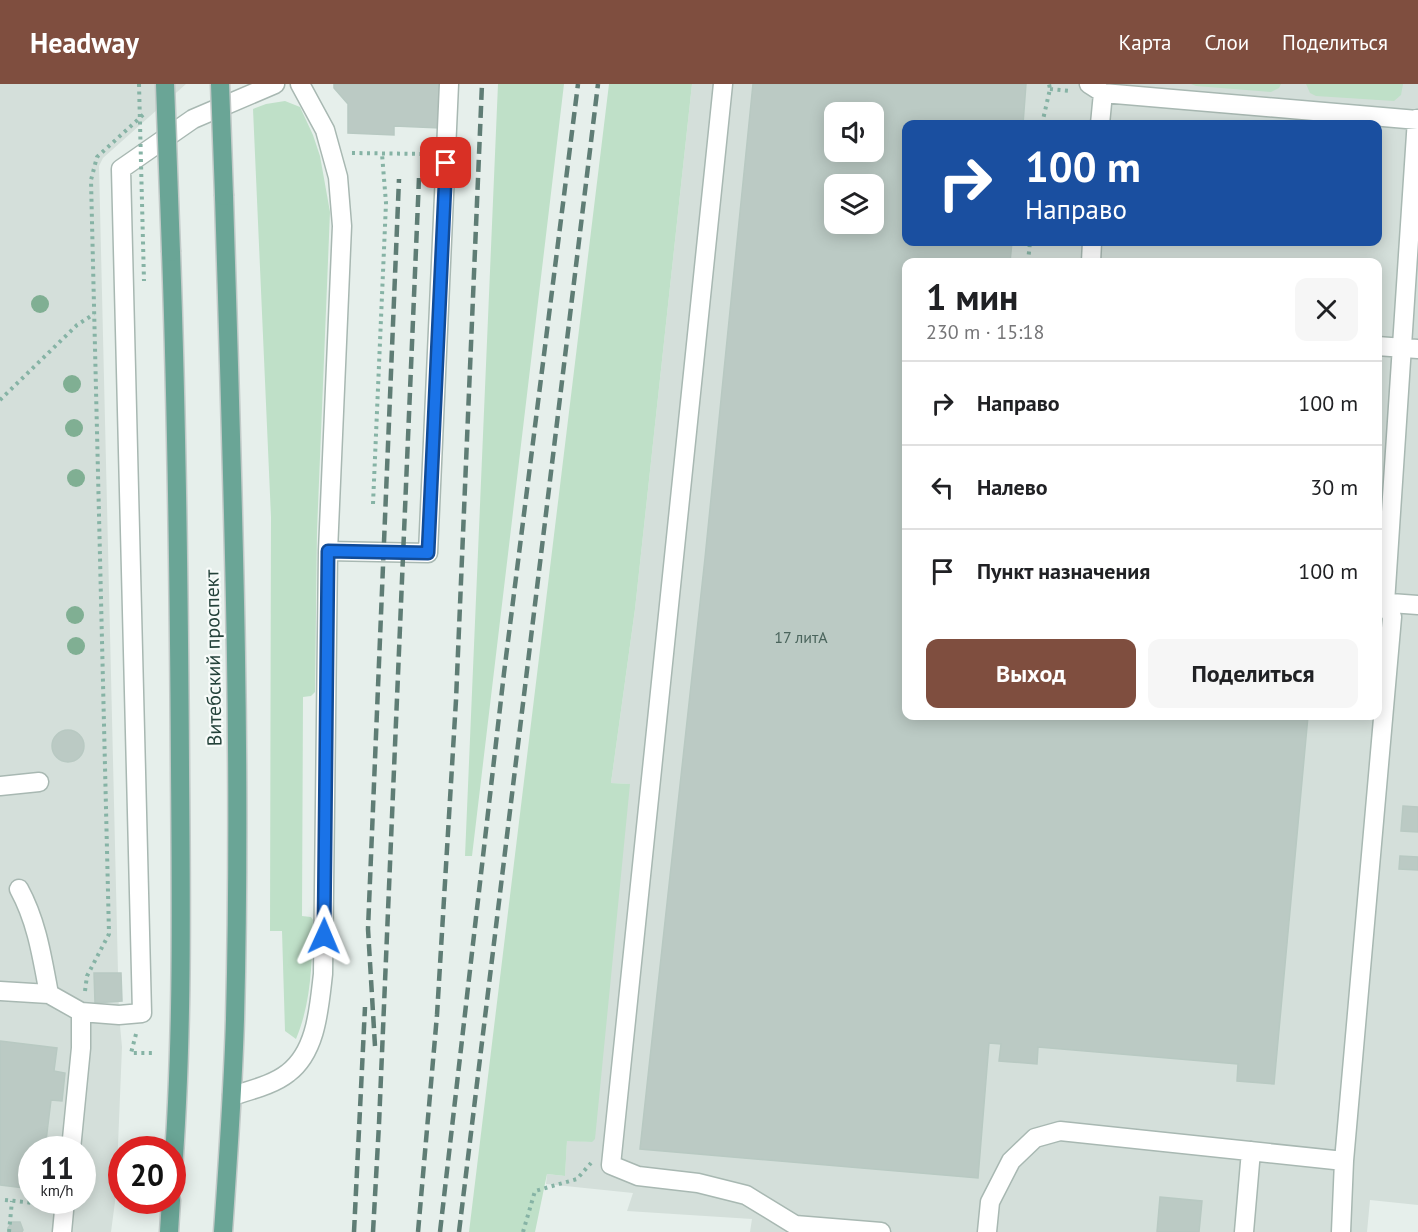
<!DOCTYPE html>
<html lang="ru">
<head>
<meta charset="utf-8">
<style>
  body { margin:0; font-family:"PT Sans",sans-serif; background:#f6f6f6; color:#202124; height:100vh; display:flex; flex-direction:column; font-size:22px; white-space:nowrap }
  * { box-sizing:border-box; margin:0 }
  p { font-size:20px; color:#757577 }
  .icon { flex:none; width:33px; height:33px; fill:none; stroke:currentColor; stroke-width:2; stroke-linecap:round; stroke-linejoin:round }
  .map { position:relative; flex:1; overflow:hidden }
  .side { position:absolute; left:902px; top:174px; width:480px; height:462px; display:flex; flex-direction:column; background:#fff; border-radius:12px; box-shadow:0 3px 15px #0003 }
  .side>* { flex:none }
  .guide { position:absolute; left:902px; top:36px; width:480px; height:126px; border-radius:12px; box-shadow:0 3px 15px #0003; background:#1a4fa0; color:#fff; overflow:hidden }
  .fabs { position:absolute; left:824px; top:18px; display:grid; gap:12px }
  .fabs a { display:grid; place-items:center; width:60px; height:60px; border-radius:12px; background:#fff; box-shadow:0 3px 15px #0003; font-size:30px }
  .speed { position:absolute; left:18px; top:1052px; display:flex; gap:12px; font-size:30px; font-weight:700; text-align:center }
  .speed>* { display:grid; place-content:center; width:78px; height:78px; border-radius:50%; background:#fff; box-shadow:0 3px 15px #0003; line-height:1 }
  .speed small { font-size:15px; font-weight:400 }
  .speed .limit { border:9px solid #d22; background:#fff; color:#111 }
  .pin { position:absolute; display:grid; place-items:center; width:51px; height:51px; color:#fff; margin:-26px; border-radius:12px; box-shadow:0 3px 9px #0006 }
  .me { position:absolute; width:66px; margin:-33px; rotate:1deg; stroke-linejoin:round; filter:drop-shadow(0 0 4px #0008) }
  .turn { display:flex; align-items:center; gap:21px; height:126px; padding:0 24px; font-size:27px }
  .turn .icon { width:78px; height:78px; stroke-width:2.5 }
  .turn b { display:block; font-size:42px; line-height:51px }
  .round { display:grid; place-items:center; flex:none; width:63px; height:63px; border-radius:12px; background:#f6f6f6 }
  .overview { display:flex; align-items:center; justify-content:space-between; height:102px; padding:0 24px }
  h1 { font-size:36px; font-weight:700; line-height:45px }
  .action { display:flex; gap:12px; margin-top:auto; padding:12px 24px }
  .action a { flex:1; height:69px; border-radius:12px; background:#7f4e3f; color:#fff; font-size:24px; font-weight:700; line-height:69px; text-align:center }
  .action a+a { background:#f6f6f6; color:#202124 }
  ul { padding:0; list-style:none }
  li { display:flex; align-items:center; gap:18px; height:84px; padding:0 24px; border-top:2px solid #e0e0e0 }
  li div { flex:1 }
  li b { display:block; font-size:22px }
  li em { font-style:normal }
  header { display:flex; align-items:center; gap:36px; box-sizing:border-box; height:84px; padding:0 30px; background:#7f4e3f; color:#fff }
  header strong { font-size:28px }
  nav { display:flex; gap:33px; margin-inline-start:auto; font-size:21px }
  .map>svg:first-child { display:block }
  .built { fill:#d4dfda; fill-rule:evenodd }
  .green { fill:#bfe0c8 }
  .building { fill:#bbcac4; stroke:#b8c9c2; stroke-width:1.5; fill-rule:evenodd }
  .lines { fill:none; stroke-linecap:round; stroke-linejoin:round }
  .minor-casing { stroke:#a8b8b2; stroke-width:21 }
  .major-casing { stroke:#c2cac8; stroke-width:21 }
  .path { stroke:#86b3a5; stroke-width:4; stroke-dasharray:3 4.5; stroke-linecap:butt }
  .minor { stroke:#fff; stroke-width:18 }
  .major { stroke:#6aa596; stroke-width:18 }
  .rail { stroke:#5f7d75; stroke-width:4.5; stroke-dasharray:12 6; stroke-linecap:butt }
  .major-bridge-casing { stroke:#c2cac8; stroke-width:21; stroke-linecap:butt }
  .path-bridge { stroke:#86b3a5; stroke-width:4; stroke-dasharray:3 4.5; stroke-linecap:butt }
  .major-bridge { stroke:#6aa596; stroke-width:18 }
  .tree { fill:#80af93 }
  .route-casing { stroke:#114b97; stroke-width:15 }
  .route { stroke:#1a73e8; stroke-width:10 }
  .labels { text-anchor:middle; stroke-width:4.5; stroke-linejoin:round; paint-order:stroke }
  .number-label { font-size:16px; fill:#4a645c }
  .street-label { font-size:20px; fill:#24423a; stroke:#f7fbf9 }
</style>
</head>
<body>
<header>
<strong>Headway</strong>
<nav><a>Карта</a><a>Слои</a><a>Поделиться</a></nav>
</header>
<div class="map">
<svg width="1418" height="1148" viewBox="0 0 1418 1148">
  <rect width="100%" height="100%" fill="#e6efeb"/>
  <path class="built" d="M0,0H186L103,74L99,82L119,931L122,963L116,1110L111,1148H0ZM32,1065H82V1116H32Z
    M692,0H1418V1121L1370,1116L1367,1148H750L752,1135L627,1127L633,1109L546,1100L547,1090L565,1092L567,1056L592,1058L629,700L611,699L635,525ZM834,28H873V68H834ZM906,40H1377V158H906ZM834,100H873V140H834ZM906,178H1377V632H906Z"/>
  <path class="green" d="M498,0H564L472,772H465Z
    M609,0H692L635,525L611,699L630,700L595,1055L592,1058L567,1057L565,1092L547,1090L535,1148H469Z
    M1191,0H1281L1279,4L1271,8L1196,2Z
    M1306,0H1403L1401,11L1394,17L1316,12L1310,9Z
    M285,17L300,23L313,51L320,72L330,128L317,447L315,608L311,612L303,613L302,832L311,833L313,836C312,875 312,917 296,955L285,947L282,847H270L271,433L253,25L266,20Z"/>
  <path class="building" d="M334,0H442L440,44L394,42V51L348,49V20L334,4Z
    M753,0H1026L1023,40H906V158H1012L1010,178H906V632H1308L1274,1000L1237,997L1238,980L1038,963L1037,980L999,977L1001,960L989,959L978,1094L640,1065L705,474ZM834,28H873V68H834ZM834,100H873V140H834Z
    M52 662a16 16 0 1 1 32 0a16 16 0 1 1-32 0Z
    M1403,722L1418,723V748L1401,747Z
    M1400,772L1418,773V786L1399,785Z
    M94,889H121L122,917L95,919Z
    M0,957L57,964L54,987L65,989L62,1017L51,1016L45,1065H32V1105L0,1101Z
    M1160,1113L1202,1117L1199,1148H1157Z
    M12,1138H20L23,1146L22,1148H9L8,1144Z"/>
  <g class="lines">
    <g class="minor-casing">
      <path id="minor" d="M723,0L611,1081L638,1092L698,1099L746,1111L795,1141L881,1148
        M1089,0L1103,9L1418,36
        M1100,40L1103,9
        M1091,178L1092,158
        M1377,262L1418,265
        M328,467L428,469L449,0
        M1377,518L1418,521
        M0,702L39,698
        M19,805C37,838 42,873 49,910
        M0,907L49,910L81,928V964L71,1065
        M81,928L119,931L142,929L121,85L193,35L275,0
        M232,1012C250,1006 273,1001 288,989C317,967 319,923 323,890L328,467L342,142L338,93L325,46L300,0
        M62,1148L65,1116
        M987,1148L990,1118L1011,1077L1035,1054L1060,1047L1344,1077
        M1244,1148L1251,1067
        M1341,1148L1344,1077L1392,533L1385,519L1417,35"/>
    </g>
    <g class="major-casing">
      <path id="major" d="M171,168C177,340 179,511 180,683C181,821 183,961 172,1099
        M169,1148L171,1116
        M223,1148C228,1077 233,1006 235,935C242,660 232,386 224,112"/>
    </g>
    <path class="path" d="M1050,5L1070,7
      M1042,40L1050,5L1049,0
      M352,69L426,70
      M1028,178L1030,158
      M0,316L77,241L94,230
      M373,420L386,119L382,70
      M85,907L87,892L109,850L91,96L97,73L144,30
      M136,950L131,969H152
      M5,1116L43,1120
      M9,1148L12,1117
      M523,1148L535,1107L577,1095L591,1079"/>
    <use href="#minor" class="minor"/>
    <use href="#major" class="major"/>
    <path class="rail" d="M375,962L368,845L399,95
      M354,1148L365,923
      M373,1148L379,1040L419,94
      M418,1148L437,931L456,616L482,0
      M440,1148L504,589L578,0
      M459,1148L598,0"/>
    <g class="major-bridge-casing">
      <path id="major-bridge" d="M165,0L171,168
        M220,0L224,112"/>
    </g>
    <path class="path-bridge" d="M139,0L144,197"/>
    <use href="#major-bridge" class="major-bridge"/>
  </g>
  <g class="tree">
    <circle cx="40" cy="220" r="9"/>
    <circle cx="72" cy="300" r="9"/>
    <circle cx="74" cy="344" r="9"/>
    <circle cx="76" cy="394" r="9"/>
    <circle cx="75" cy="531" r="9"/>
    <circle cx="76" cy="562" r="9"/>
  </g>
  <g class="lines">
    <g class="route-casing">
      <path id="route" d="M324,852L328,467L428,469L446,79"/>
    </g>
    <use href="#route" class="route"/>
  </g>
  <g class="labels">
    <g class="number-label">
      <text x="801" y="559">17 литА</text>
    </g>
    <g class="street-label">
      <text transform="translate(213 574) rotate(-91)" y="7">Витебский проспект</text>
    </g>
  </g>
</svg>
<div class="fabs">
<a><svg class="icon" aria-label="sound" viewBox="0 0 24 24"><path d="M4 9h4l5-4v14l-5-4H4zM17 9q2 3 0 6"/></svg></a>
<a><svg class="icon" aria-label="layers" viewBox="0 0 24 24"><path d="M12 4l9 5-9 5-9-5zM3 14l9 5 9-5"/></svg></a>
</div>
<div class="speed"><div>11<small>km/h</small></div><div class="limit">20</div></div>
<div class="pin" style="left:446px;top:79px;background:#d93025"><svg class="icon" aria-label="arrive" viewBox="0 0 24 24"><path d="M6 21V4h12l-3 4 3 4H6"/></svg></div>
<svg class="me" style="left:324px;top:852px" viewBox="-20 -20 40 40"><path d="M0-17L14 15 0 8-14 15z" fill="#1a73e8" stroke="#fff" stroke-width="4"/></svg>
<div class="guide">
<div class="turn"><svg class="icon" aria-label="right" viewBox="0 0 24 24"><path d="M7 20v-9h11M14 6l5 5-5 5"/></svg><div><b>100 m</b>Направо</div></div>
</div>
<section class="side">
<div class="overview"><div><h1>1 мин</h1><p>230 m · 15:18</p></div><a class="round"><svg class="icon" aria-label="close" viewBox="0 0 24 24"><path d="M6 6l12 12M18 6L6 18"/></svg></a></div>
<ul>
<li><svg class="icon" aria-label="right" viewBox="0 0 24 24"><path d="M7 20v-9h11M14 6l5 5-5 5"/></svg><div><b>Направо</b></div><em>100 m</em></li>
<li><svg class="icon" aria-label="left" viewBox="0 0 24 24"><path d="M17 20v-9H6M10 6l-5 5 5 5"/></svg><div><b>Налево</b></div><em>30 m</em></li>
<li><svg class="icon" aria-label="arrive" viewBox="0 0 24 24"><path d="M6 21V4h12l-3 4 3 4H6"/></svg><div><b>Пункт назначения</b></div><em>100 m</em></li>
</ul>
<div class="action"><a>Выход</a><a>Поделиться</a></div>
</section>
</div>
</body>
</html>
